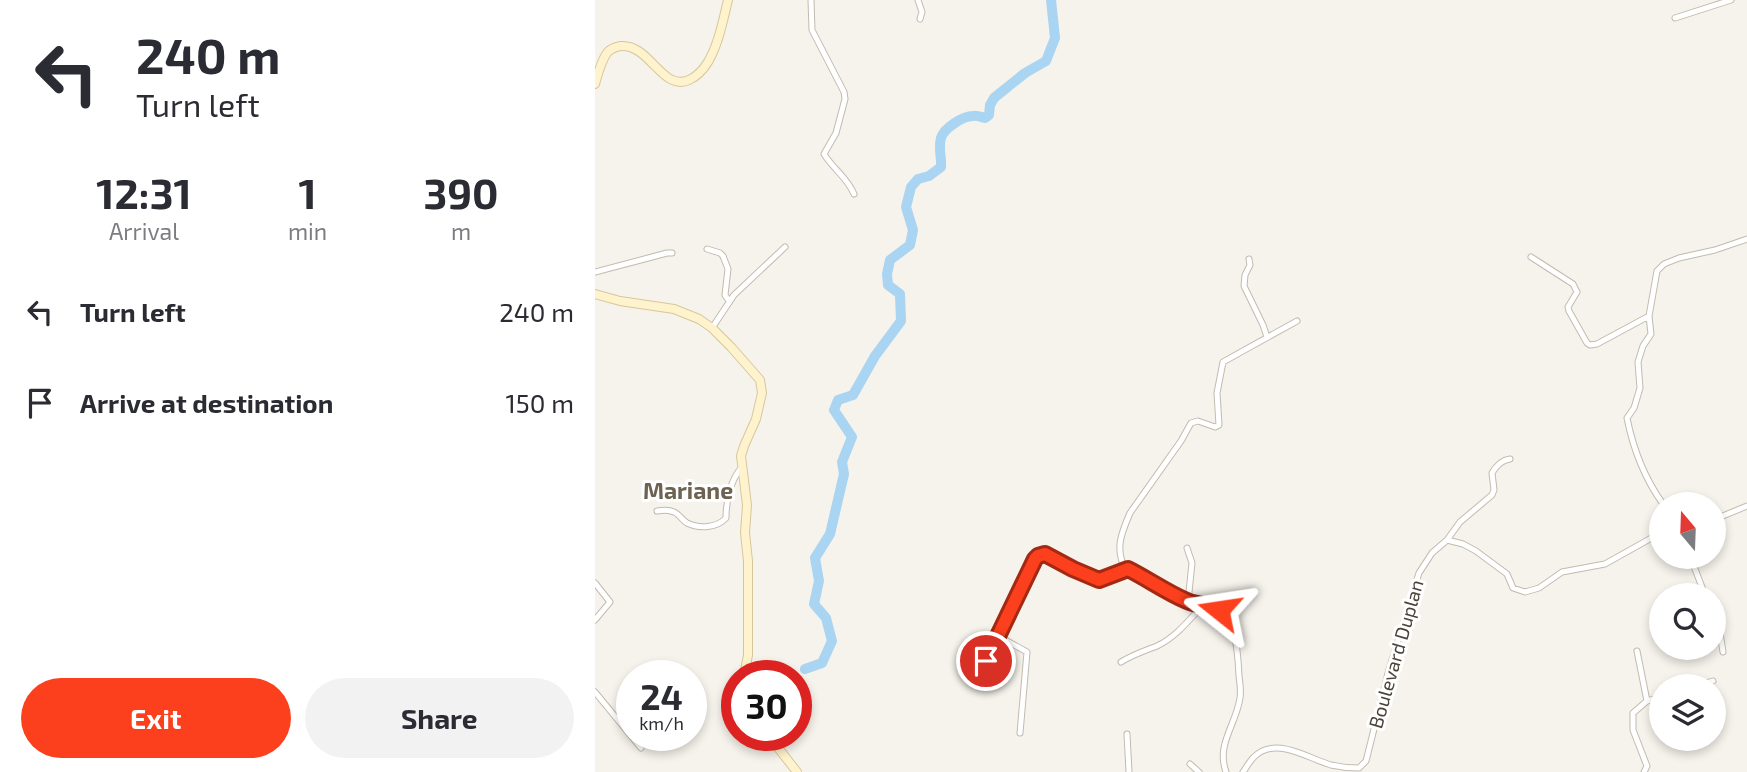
<!DOCTYPE html>
<html lang="en">
<head>
<meta charset="utf-8">
<style>
  body { margin:0; font-family:"Exo 2",sans-serif; background:#f2f2f3; color:#2b2b33; height:100vh; display:flex; flex-direction:column; font-size:26px; white-space:nowrap }
  * { box-sizing:border-box; margin:0 }
  p { font-size:23px; color:#7c7c81 }
  .icon { flex:none; width:38px; height:38px; fill:none; stroke:currentColor; stroke-width:2; stroke-linecap:round; stroke-linejoin:round }
  .map { position:relative; flex:1; overflow:hidden }
  .details { display:flex; flex-direction:column; background:#fff; width:595px }
  .details>* { flex:none }
  .guide { background:#fff; color:#2b2b33; overflow:hidden }
  .needle { width:46px; rotate:341deg }
  .tools { position:absolute; left:1054px; top:492px; display:grid; gap:14px }
  .tools a { display:grid; place-items:center; width:77px; height:77px; border-radius:50%; background:#fff; box-shadow:0 4px 10px #0003; font-size:35px }
  .speed { position:absolute; left:21px; top:660px; display:flex; gap:14px; font-size:35px; font-weight:700; text-align:center }
  .speed>* { display:grid; place-content:center; width:91px; height:91px; border-radius:50%; background:#fff; box-shadow:0 4px 10px #0003; line-height:1 }
  .speed small { font-size:18px; font-weight:400 }
  .speed .limit { border:10px solid #d22; background:#fff; color:#111 }
  .pin { position:absolute; display:grid; place-items:center; width:60px; height:60px; color:#fff; margin:-30px; border:4px solid #fff; border-radius:50%; box-shadow:0 2px 7px #0007 }
  .me { position:absolute; width:77px; margin:-38px; rotate:285deg; stroke-linejoin:round; filter:drop-shadow(0 0 5px #0008) }
  .turn { display:flex; align-items:center; gap:24px; height:147px; padding:0 21px; font-size:32px }
  .turn .icon { width:91px; height:91px; stroke-width:2.5 }
  .turn b { display:block; font-size:49px; line-height:60px }
  .eta { display:flex; justify-content:space-evenly; align-items:center; height:119px; text-align:center }
  .eta b { font-size:42px; font-weight:700; line-height:49px }
  .button { display:flex; gap:14px; margin-top:auto; padding:14px 21px }
  .button a { flex:1; height:80px; border-radius:42px; background:#fc3f1d; color:#fff; font-size:28px; font-weight:700; line-height:80px; text-align:center }
  .button a+a { background:#f2f2f3; color:#2b2b33 }
  ul { padding:0; list-style:none }
  li { display:flex; align-items:center; gap:21px; height:91px; padding:0 21px }
  li div { flex:1 }
  li b { display:block; font-size:26px }
  li em { font-style:normal }
  main { display:flex; flex:1; min-height:0 }
  .map>svg:first-child { display:block }
  .lines { fill:none; stroke-linecap:round; stroke-linejoin:round }
  .river { stroke:#a9d4f2; stroke-width:10 }
  .street-casing { stroke:#c2bbae; stroke-width:7 }
  .secondary-casing { stroke:#d6c79b; stroke-width:10 }
  .street { stroke:#fff; stroke-width:5 }
  .secondary { stroke:#fff3cd; stroke-width:8 }
  .route-casing { stroke:#a42913; stroke-width:18 }
  .route { stroke:#fc3f1d; stroke-width:12 }
  .labels { text-anchor:middle; stroke-width:6; stroke-linejoin:round; paint-order:stroke }
  .street-label { font-size:19px; fill:#4b4439; stroke:#fff }
  .quarter-label { font-size:23px; font-weight:bold; fill:#6e6250; stroke:#fff }
</style>
</head>
<body>
<main>
<section class="details">
<div class="guide">
<div class="turn"><svg class="icon" aria-label="left" viewBox="0 0 24 24"><path d="M17 20v-9H6M10 6l-5 5 5 5"/></svg><div><b>240 m</b>Turn left</div></div>
</div>
<div class="eta">
<div><b>12:31</b><p>Arrival</p></div>
<div><b>1</b><p>min</p></div>
<div><b>390</b><p>m</p></div>
</div>
<ul>
<li><svg class="icon" aria-label="left" viewBox="0 0 24 24"><path d="M17 20v-9H6M10 6l-5 5 5 5"/></svg><div><b>Turn left</b></div><em>240 m</em></li>
<li><svg class="icon" aria-label="arrive" viewBox="0 0 24 24"><path d="M6 21V4h12l-3 4 3 4H6"/></svg><div><b>Arrive at destination</b></div><em>150 m</em></li>
</ul>
<div class="button"><a>Exit</a><a>Share</a></div>
</section>
<div class="map">
<svg width="1152" height="772" viewBox="0 0 1152 772">
  <rect width="100%" height="100%" fill="#f6f3ec"/>
  <g class="lines">
    <path class="river" d="M210,669L227,663L237,641L231,618L219,604L224,581L220,558L235,534L249,474L247,462L257,437L239,410L243,400L258,395L280,356L306,321L305,294L293,285L292,274L295,260L315,245L318,230L311,207L316,187L323,179L334,176L346,167C347,158 343,149 346,138C349,128 368,116 378,116C382,115 386,117 390,118L394,115L395,105L399,98L430,73L451,61L460,38L456,0"/>
    <g class="street-casing">
      <path id="street" d="M216,0L217,30L249,92L250,99L241,133L229,154C238,169 252,177 259,194
        M323,0L327,12L325,19
        M1080,18L1136,0
        M112,249L125,253L128,256L133,269L130,295L134,301
        M936,257L978,284L982,292L973,307L974,311L992,343L995,345L1002,344L1054,316
        M654,259L655,265L650,275L649,286L668,325L672,337
        M0,272L72,253H77
        M117,328L139,295L190,247
        M1068,504C1050,479 1038,448 1032,418L1039,408L1045,388L1043,362L1048,346L1056,334L1054,316L1062,271L1069,264L1084,258L1120,250L1152,239
        M62,511C67,510 73,509 79,512C84,514 87,520 92,523C104,529 122,528 131,518C131,502 135,480 147,467
        M1118,520L1152,506
        M852,540L865,522L897,495L899,490L897,473C901,466 907,460 915,459
        M592,548L597,563L593,602
        M1095,556L1110,595
        M530,569C520,548 526,534 535,513L586,441L596,423L603,421L620,427L624,425L622,393L628,362L702,321
        M0,583L15,602L0,620
        M1118,607L1122,614L1128,652
        M403,636L432,652L425,733
        M1042,651L1052,701
        M391,661L440,559L443,556L450,554L478,569L504,580L533,569L593,602C602,605 612,603 619,607C642,617 643,656 644,676C645,683 646,692 645,698C641,725 621,744 631,772
        M526,662C537,655 549,651 562,646C581,637 594,620 608,605
        M1102,686L1118,681
        M0,692L46,748
        M532,734L534,772
        M595,764L604,772
        M648,772C651,768 654,762 658,758C679,735 712,758 736,765C745,767 755,768 764,768L771,761L793,673L824,573L837,553L852,540L868,544L881,551L912,574L918,588L930,592L944,588L967,572L1010,564L1060,536L1066,535
        M1049,772L1052,766L1038,730V713L1052,701L1066,697"/>
    </g>
    <g class="secondary-casing">
      <path id="secondary" d="M0,84C3,74 6,61 12,53C15,49 20,47 26,46C55,44 67,92 94,80C103,76 108,70 113,62C124,43 128,20 133,0
        M0,294L25,301L79,309L104,319L117,328L136,347L165,380L167,393L161,419L149,446L146,456L152,505L150,533L153,561V655L149,676
        M173,735L202,772"/>
    </g>
    <use href="#street" class="street"/>
    <use href="#secondary" class="secondary"/>
  </g>
  <g class="lines">
    <g class="route-casing">
      <path id="route" d="M391,661L440,559L443,556L450,554L478,569L504,580L533,569C553,579 571,592 592,601C603,606 614,604 624,610"/>
    </g>
    <use href="#route" class="route"/>
  </g>
  <g class="labels">
    <g class="street-label">
      <text transform="translate(801 654) rotate(-74)" y="7">Boulevard Duplan</text>
    </g>
    <g class="quarter-label">
      <text x="93" y="499">Mariane</text>
    </g>
  </g>
</svg>
<div class="tools">
<a><svg class="needle" viewBox="-14 -14 28 28"><path d="M0-13l5 13h-10z" fill="#e53935"/><path d="M0 13l5-13h-10z" fill="#7c7c81"/></svg></a>
<a><svg class="icon" aria-label="search" viewBox="0 0 24 24"><circle cx="10" cy="10" r="6"/><path d="M15 15l6 6"/></svg></a>
<a><svg class="icon" aria-label="layers" viewBox="0 0 24 24"><path d="M12 4l9 5-9 5-9-5zM3 14l9 5 9-5"/></svg></a>
</div>
<div class="speed"><div>24<small>km/h</small></div><div class="limit">30</div></div>
<div class="pin" style="left:391px;top:661px;background:#d93025"><svg class="icon" aria-label="arrive" viewBox="0 0 24 24"><path d="M6 21V4h12l-3 4 3 4H6"/></svg></div>
<svg class="me" style="left:624px;top:610px" viewBox="-20 -20 40 40"><path d="M0-17L14 15 0 8-14 15z" fill="#fc3f1d" stroke="#fff" stroke-width="4"/></svg>
</div>
</main>
</body>
</html>
